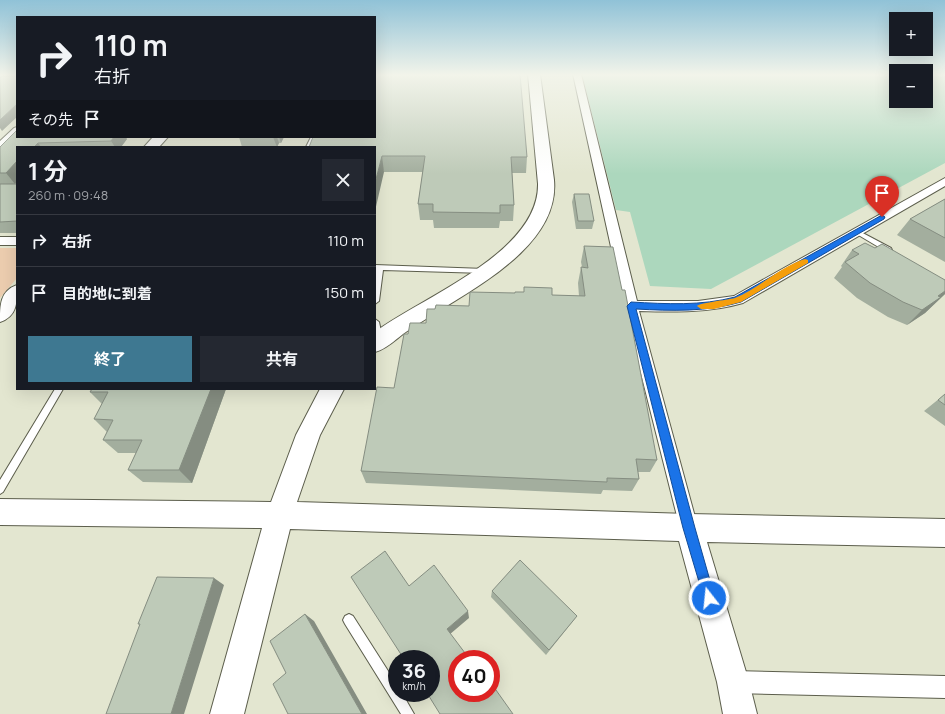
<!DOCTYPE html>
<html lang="ja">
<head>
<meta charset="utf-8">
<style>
  body { margin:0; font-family:Manrope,"Noto Sans JP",sans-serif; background:#242831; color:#f1f3f6; height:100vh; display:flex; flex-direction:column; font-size:15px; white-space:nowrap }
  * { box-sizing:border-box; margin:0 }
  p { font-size:13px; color:#9ea1a6 }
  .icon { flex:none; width:22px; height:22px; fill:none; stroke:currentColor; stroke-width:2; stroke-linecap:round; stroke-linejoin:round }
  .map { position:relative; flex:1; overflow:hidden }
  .details { position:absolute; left:16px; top:146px; width:360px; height:244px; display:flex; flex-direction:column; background:#171b24; border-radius:0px; box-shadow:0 4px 16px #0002 }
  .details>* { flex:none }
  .guide { position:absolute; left:16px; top:16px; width:360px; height:122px; border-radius:0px; box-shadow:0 4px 16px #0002; background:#171b24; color:#f1f3f6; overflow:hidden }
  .controls { position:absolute; left:889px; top:12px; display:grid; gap:8px }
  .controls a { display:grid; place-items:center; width:44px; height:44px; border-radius:0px; background:#171b24; box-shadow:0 4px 16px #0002; font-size:20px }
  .speed { position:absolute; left:388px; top:650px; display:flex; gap:8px; font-size:20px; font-weight:700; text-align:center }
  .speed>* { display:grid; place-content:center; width:52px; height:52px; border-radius:50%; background:#171b24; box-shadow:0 4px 16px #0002; line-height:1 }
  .speed small { font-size:10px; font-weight:400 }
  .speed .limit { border:6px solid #d22; background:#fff; color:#111 }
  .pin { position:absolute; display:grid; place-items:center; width:34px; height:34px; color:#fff; margin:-41px -17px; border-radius:50% 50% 50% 0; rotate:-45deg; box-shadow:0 0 4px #0007 }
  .pin .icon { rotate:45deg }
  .me { position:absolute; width:44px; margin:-22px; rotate:344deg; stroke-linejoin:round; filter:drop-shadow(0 0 3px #0008) }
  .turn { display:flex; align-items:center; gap:14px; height:84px; padding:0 12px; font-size:18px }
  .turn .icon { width:52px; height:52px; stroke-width:2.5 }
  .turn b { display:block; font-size:28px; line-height:34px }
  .then { display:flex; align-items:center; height:38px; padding:0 12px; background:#0003; gap:8px; font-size:15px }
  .round { display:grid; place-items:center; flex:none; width:42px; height:42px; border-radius:0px; background:#242831 }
  .summary { display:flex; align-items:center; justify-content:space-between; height:68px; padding:0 12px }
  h1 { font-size:24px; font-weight:700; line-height:30px }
  .button { display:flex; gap:8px; margin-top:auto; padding:8px 12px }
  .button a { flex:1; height:46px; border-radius:0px; background:#3e7891; color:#fff; font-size:16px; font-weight:700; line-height:46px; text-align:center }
  .button a+a { background:#242831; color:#f1f3f6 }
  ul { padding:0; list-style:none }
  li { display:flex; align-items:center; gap:12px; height:52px; padding:0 12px; border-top:1px solid #363941 }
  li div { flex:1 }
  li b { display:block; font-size:15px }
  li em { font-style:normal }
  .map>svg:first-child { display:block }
  .green { fill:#eccdaf }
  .water { fill:#acd7bd }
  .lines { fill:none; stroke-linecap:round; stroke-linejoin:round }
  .lane-casing { stroke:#5c5e4c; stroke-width:2 }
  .street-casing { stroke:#5c5e4c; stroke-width:2 }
  .secondary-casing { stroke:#5c5e4c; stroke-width:2 }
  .lane { fill:#fff; fill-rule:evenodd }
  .street { fill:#fff; fill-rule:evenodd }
  .secondary { fill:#fff; fill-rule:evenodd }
  .wall { fill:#a3ae9e }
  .shaded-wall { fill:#858d81 }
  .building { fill:#becab8; stroke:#858d81 }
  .route { fill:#1a73e8; stroke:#114b97 }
  .slow { fill:#f59e0b }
</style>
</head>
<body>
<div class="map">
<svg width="945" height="714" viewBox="0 0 945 714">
  <rect width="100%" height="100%" fill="#e3e6d0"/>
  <path class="green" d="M0,248H17V278L0,298Z"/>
  <path class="water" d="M582,74H896V101H926V74H945V163L711,289L650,286L630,212L616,210Z"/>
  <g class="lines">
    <g class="lane-casing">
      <path id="lane" d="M311,137H317L312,147H306Z
        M857,230L891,248L892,250L891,252H887L855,233V231Z
        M375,265L485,269L488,271L485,273L383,270L379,301L375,304L376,269H375Z
        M375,319L379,322L383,341L379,344L376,343L375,341Z
        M55,389H63L3,492L0,494V480Z
        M349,614L353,616L397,685V693H402L414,714H401L345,624L343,620L345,616Z"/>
    </g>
    <g class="street-casing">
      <path id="street" d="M573,74H581L637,301H698L734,296L945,178V186L743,303C709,313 674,312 639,311L698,528L696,535L689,537L682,535L680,528L624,306Z
        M17,127V136L4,149L0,150V141L14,128Z
        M0,237H17V245H0Z
        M733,671L945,676V698L733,693L725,690L722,682L725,674Z"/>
    </g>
    <g class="secondary-casing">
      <path id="secondary" d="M528,74H540L554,180C560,246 472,289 426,319C418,324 410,329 403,334C394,341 386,349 375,352V332C422,297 539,253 538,184Z
        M153,137H168L159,147H144Z
        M17,285C17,301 18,316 0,322C0,305 0,291 17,285Z
        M320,389H344L320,435L297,502L689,514L945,519V547L707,542L749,682L757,714H723L717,682L679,541L290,529L244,714H210L262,528L0,525V499L271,502L296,435Z"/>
    </g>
    <use href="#lane" class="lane"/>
    <use href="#street" class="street"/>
    <use href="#secondary" class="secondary"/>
  </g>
  <path class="wall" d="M17,130L127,139L121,147H17V182L15,184H17V233H0V147Z
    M239,137H284L281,143H279L277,147H242Z
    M375,147L527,157L526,173H512L514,205L513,221H500L499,228H434L433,220H420L418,204L423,172H384Z
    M574,194L594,221L592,229H576L572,202Z
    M945,199V262L897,235L910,219Z
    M584,246L657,460L650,472H638L639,479L632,491L603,490L601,494L366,483L361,471L394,388L408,334L426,323L435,309L469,306L524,292V287L552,295L579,296L578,283L581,267H582L581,262Z
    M875,248L945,280V294L925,313L907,325L888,317L857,298L834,278L842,267L841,266L852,250Z
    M90,389H226L192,483L143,482L128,470L136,453H118L103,440L107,432L94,419L102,404L90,392L91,390Z
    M945,394V426L924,411Z
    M492,591L577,616L546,655L491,597Z"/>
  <path class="shaded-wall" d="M17,104V117L2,131L0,128V120Z
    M114,137H126L127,139L121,147H115L111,141Z
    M273,137H277L279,143L277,147Z
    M279,137H284L281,143Z
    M38,143L41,147H34Z
    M382,156L384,172L375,211V183Z
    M17,161V182L15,184L6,173Z
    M945,291V294L925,313L907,325L922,310L938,296Z
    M211,389H226L192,483L179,470Z
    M214,578L224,585L184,714H171Z
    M468,611L469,618L449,635L447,629Z
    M305,614L314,621L367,714H362Z"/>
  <path class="building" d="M375,74H520L527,157H511L514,205H500V213L433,212V204H418L425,156H382L375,183V147H309L313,137H375Z
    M2,76H17V104L0,120V78Z
    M17,130V137H114L111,141L38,143L34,147H17V161L6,173H0V147Z
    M0,184H17V221L0,222Z
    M574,194H589L594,221H578Z
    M945,199V238L910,219Z
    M865,243L875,248L882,244L945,280V291L938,296L941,297L922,310L903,302L870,283L845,262L859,254L852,250Z
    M584,246L613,247L622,290H625L657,460L636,459L639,479L607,478V482L361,471L377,387L394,388L404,334H408L410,323H426L427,309H435L436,305L469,306L470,292L515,293V292H524V287L552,288V295L585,296L581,267L588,268Z
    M92,389H211L179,470H128L142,440H103L113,420L94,419L108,392H90Z
    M945,394V405L938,400Z
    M385,551L409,586L434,565L468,611L447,629L468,657L470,655L473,659H457V693H491V683L513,714H440L427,693H431V659H404L351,577Z
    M520,560L577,616L549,650L492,591Z
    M157,577L214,578L171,714H106L140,624H138Z
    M305,614L362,714H288L273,684L286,673L270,641Z"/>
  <linearGradient id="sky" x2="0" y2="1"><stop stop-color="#90c2d7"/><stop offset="0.43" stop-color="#f2f4ea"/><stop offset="1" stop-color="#f2f4ea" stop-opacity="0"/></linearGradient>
  <rect width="945" height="174" fill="url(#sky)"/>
  <path class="route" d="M882,215L885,217L884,219L741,302C707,312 672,311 636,309L695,528L715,598L713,602L709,604L705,602L683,528L627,306L631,302C667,304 701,306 735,297Z"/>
  <path class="slow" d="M805,259L808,260V263L741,302L714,309H701L697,306C699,303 727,300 735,298C758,289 781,266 805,259Z"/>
</svg>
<div class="controls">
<a>+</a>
<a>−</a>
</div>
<div class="speed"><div>36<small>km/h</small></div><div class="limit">40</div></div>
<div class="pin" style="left:882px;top:217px;background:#d93025"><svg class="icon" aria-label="arrive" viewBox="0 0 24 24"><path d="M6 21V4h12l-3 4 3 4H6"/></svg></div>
<svg class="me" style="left:709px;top:598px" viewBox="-20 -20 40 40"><circle r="17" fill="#1a73e8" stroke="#fff" stroke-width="3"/><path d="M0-11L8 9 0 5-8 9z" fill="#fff"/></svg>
<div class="guide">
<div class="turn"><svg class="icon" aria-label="right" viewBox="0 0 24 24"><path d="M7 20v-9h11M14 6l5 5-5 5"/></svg><div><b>110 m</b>右折</div></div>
<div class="then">その先<svg class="icon" aria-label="arrive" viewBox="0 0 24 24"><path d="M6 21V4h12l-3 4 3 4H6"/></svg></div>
</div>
<section class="details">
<div class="summary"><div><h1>1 分</h1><p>260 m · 09:48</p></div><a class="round"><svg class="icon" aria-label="close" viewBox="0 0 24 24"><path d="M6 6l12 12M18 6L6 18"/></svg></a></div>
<ul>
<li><svg class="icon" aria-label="right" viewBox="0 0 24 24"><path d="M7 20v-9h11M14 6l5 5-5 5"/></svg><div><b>右折</b></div><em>110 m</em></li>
<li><svg class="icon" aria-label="arrive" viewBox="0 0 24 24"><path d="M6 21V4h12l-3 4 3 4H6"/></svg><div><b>目的地に到着</b></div><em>150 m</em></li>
</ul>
<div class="button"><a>終了</a><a>共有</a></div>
</section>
</div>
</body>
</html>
